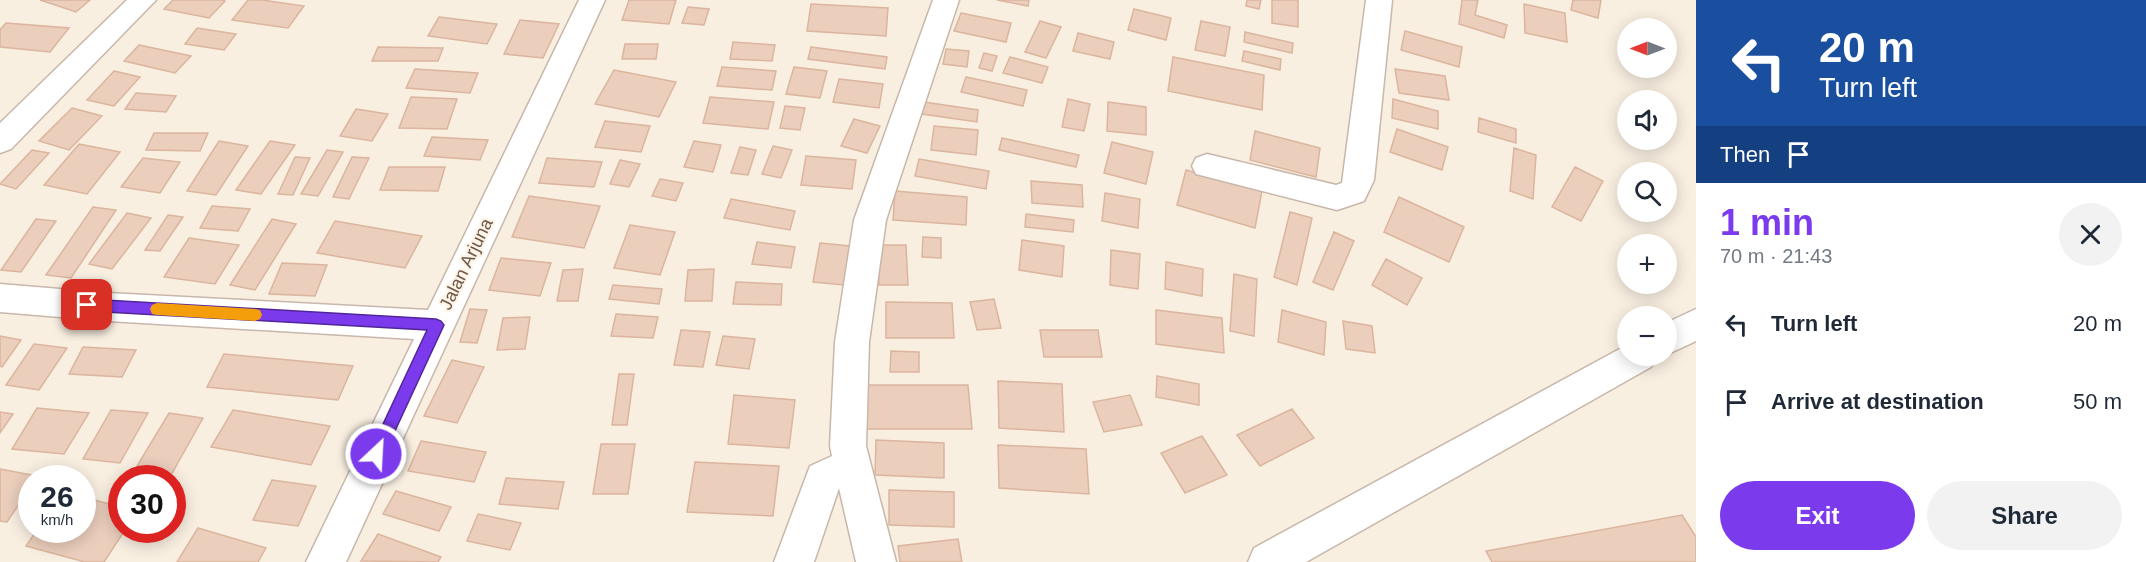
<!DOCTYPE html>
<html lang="en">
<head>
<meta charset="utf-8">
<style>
  body { margin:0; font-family:Helvetica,sans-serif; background:#f2f2f3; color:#1f2937; height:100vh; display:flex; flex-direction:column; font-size:22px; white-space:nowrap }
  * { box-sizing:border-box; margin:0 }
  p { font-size:20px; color:#747a83 }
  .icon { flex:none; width:33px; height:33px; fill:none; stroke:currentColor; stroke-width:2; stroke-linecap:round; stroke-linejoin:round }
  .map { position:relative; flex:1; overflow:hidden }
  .drawer { display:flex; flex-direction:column; background:#fff; width:450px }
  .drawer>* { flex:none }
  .banner { background:#1a4fa0; color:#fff; overflow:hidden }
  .needle { width:39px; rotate:270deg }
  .controls { position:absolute; left:1617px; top:18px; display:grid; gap:12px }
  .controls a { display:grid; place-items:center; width:60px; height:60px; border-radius:50%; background:#fff; box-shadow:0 3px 15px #0003; font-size:30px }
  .speed { position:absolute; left:18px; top:465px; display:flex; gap:12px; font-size:30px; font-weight:700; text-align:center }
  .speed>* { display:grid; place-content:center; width:78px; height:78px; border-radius:50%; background:#fff; box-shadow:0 3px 15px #0003; line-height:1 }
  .speed small { font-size:15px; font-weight:400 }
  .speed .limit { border:9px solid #d22; background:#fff; color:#111 }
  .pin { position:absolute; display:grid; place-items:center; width:51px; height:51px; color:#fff; margin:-26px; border-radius:12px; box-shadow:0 3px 9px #0006 }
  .me { position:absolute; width:66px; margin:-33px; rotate:25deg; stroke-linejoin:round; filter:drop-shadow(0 0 4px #0008) }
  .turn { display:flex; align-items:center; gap:21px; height:126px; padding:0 24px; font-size:27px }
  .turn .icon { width:78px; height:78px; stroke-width:2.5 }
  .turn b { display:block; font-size:42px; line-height:51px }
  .then { display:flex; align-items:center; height:57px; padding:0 24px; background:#0003; gap:12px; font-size:22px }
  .round { display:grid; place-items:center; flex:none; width:63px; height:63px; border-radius:32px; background:#f2f2f3 }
  .headline { display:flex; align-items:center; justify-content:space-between; height:102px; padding:0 24px }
  h1 { font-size:36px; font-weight:700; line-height:45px; color:#7c3aed }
  .primary-button { display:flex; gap:12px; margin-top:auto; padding:12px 24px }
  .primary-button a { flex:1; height:69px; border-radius:36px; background:#7c3aed; color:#fff; font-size:24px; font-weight:700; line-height:69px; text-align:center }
  .primary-button a+a { background:#f2f2f3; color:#1f2937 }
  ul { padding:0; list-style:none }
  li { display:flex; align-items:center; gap:18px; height:78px; padding:0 24px }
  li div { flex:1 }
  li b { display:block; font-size:22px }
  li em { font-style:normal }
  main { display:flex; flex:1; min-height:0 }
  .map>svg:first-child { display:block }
  .building { fill:#ebcebc; stroke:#dbb59e; stroke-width:1.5 }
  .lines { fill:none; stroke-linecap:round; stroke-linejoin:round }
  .minor-casing { stroke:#c8b7aa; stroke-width:3 }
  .minor { fill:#fff; fill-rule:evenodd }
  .route { fill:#7c3aed; stroke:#51269a; stroke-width:1.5 }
  .slow { fill:#f59e0b }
  .labels { text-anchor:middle; stroke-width:4.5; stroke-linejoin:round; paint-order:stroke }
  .street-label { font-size:18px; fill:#6d574b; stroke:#fcf4e6 }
</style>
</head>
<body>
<main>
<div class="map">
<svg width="1696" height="562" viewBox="0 0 1696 562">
  <rect width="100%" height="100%" fill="#f9efe1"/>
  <path class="building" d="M40,0H90L76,12Z
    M173,0H222L225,1L209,18L164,9Z
    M248,0H262L304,6L288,28L232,20Z
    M629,0H676L669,24L622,20Z
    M997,0H1029L1028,6Z
    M1247,0H1261L1259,9L1246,6Z
    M1272,0H1298V27L1272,23Z
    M1462,0H1478L1475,15L1507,25L1504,38L1459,24Z
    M1573,0H1601L1598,18L1571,10Z
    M811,4L888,8L886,36L807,31Z
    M1524,4L1565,13L1567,42L1525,33Z
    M688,7L709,9L704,25L682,23Z
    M1134,9L1171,18L1166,40L1128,30Z
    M961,13L1011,23L1006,42L954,31Z
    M439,17L497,24L487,44L428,36Z
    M520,20L559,24L543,58L504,54Z
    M1040,21L1061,27L1046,58L1025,52Z
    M1201,21L1230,27L1225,56L1195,50Z
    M6,23L69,28L50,52L0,47V30Z
    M197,28L236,34L224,50L185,44Z
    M1405,31L1462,47L1459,67L1401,50Z
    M1245,32L1293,43L1292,53L1244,42Z
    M1078,33L1114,42L1110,59L1073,51Z
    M733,42L775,45L772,61L730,59Z
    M625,44H658L656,59H622Z
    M139,45L191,56L175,73L124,61Z
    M378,47L443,48L438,61H372Z
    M811,47L887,57L885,69L808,59Z
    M946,49L969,51L967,67L943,64Z
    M1244,51L1281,59L1280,70L1242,61Z
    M984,53L997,56L992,71L979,68Z
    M1010,57L1048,67L1042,83L1003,73Z
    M1173,57L1264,75L1262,110L1168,91Z
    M722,67L776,71L772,90L717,86Z
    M794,67L827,71L820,98L786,94Z
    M415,69L478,73L470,93L406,88Z
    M1395,69L1445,76L1449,100L1399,93Z
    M614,70L676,82L659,117L595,104Z
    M114,71L140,77L114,106L87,100Z
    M966,77L1027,90L1023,106L961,92Z
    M839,79L883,84L879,108L833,102Z
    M136,93L176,96L166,112L125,109Z
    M411,97L457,99L447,129L399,128Z
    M710,97L774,102L768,129L703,123Z
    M1068,99L1090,104L1084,131L1062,127Z
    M1393,99L1438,111V129L1392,118Z
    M924,102L978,110L977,122L922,114Z
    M1108,102L1146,107V135L1107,131Z
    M785,106L805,108L800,130L780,128Z
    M72,108L102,116L69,150L39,141Z
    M356,109L388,114L372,141L340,136Z
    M1479,118L1516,129V143L1478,132Z
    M854,119L880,126L867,153L841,146Z
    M605,121L650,126L641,152L595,147Z
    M934,126L978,130L976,155L931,150Z
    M1397,129L1448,147L1442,170L1390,152Z
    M1255,131L1320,148L1316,177L1250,160Z
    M154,133H208L200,151L146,150Z
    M432,137L488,140L480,160L424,156Z
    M1002,138L1079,155L1076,167L999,150Z
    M219,141L248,146L216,195L187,191Z
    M270,141L295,145L261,194L236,190Z
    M694,141L721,145L713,172L684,167Z
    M1112,142L1153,152L1146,184L1104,173Z
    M79,144L120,152L87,194L44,185Z
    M773,146L792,150L781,178L762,174Z
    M740,147L756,150L748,175L731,173Z
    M1514,148L1536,155L1533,199L1510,191Z
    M32,150L49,153L16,189L0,184Z
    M327,150L343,152L318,196L301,194Z
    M806,156L856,160L852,189L801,185Z
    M295,157L310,158L293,195L278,194Z
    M352,157L369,158L349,199L333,197Z
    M143,158L180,162L160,193L121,187Z
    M547,158L602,162L594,187L539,183Z
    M919,159L989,171L986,189L915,176Z
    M620,160L640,164L629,187L610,184Z
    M389,167H445L438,191L380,190Z
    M1575,167L1603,181L1581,221L1552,207Z
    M1186,170L1262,191L1255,228L1177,205Z
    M660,179L683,183L676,201L652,196Z
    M1031,181L1082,185L1083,207L1032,203Z
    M895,191L967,197L966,225L893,220Z
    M1105,193L1140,199L1138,228L1102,221Z
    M529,196L600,206L584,248L512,237Z
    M1399,197L1464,227L1449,262L1384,232Z
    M731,199L795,211L790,230L724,218Z
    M212,206L250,209L238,231L200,228Z
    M93,207L116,210L71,278L46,275Z
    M1290,212L1312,218L1297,285L1274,277Z
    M127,213L151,218L112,269L89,264Z
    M1026,214L1074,220L1073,232L1025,227Z
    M168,215L183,217L160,251L145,250Z
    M36,219L56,221L21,272L1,270Z
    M272,219L296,224L255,290L230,285Z
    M335,221L422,236L405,268L317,253Z
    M630,225L675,232L660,275L614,268Z
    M1334,232L1354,241L1333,290L1313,282Z
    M923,237L941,238V258L922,257Z
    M189,238L239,245L215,284L164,277Z
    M1022,240L1064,246L1062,277L1019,270Z
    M757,242L795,247L791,268L752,264Z
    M820,243L850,246L844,285L813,282Z
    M878,245H906L908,285H879Z
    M1111,250L1140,254L1138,289L1110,285Z
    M501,258L551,263L540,296L489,290Z
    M1386,259L1422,278L1407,305L1372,285Z
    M1166,262L1203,269L1202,296L1165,289Z
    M282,263L327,265L315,296L269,294Z
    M583,269L578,301H557L563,270Z
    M714,269L712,301H685L688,270Z
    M1234,274L1257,279L1254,336L1230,331Z
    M736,282L782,284L781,305L733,304Z
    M613,285L662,289L659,304L609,299Z
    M994,299L1001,328L977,330L970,302Z
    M886,302L952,303L954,338H886Z
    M470,309L487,310L477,343L460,342Z
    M1156,310L1222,318L1224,353L1156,344Z
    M1282,310L1326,322L1324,355L1278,342Z
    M616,314L658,317L653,338L611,336Z
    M530,317L525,349L497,350L503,318Z
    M1343,321L1372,326L1375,353L1346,349Z
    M681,330L710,332L703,367L674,365Z
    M1040,330H1098L1102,357H1044Z
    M0,336L21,340L2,367L0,366Z
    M723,336L755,339L749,369L716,365Z
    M34,344L67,348L39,390L6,385Z
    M83,347L136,350L122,377L69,374Z
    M891,351L919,352V372H890Z
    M224,354L353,366L338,400L207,387Z
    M452,360L484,367L457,423L424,416Z
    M619,374H634L627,425H612Z
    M1157,376L1199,384V405L1156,397Z
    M998,381L1062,384L1064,432L999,428Z
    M865,385H968L972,429H866Z
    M734,395L795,400L789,448L728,444Z
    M1130,395L1142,425L1104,432L1093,402Z
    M37,408L89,413L64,454L12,449Z
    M1292,409L1314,438L1260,466L1237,435Z
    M111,410L148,413L120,463L83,459Z
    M233,410L330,426L311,465L211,447Z
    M0,412L13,414L0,433Z
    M169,413L203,418L170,477L134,471Z
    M1202,436L1227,475L1185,493L1161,453Z
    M876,440L944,443V478L875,475Z
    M421,441L486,452L474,482L408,471Z
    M601,444H635L628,494H593Z
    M998,445L1086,449L1089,494L999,488Z
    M695,462L779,466L773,516L687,512Z
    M0,469L37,476L32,478V485L7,522L0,521Z
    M506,478L564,482L558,509L499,504Z
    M272,480L316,486L298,526L253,520Z
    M889,490L954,492V527L889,525Z
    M396,491L451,507L439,531L383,514Z
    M82,497L122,507V530H125L104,562H85L26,546L37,530H82Z
    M478,514L521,523L510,550L467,541Z
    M1682,515L1696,537V562H1492L1486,551Z
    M198,528L266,548L258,562H177Z
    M378,534L441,557L438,562L361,561Z
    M958,539L962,562H900L898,546Z"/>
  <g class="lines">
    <g class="minor-casing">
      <path id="minor" d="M127,0H156L11,149L0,153V123Z
        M579,0H605L346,562H306L414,339L108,321L0,312V284L108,293L428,310Z
        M933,0H959L886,220L869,342L866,446L896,562H856L839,488L814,562H774L810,466L832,456L830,446L835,342L854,220Z
        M1366,0H1392L1374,180L1364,201L1337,210L1196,174L1192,166L1196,158L1207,154L1336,185L1342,183Z
        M1696,309V341L1666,355V323Z
        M1627,345L1628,356H1656L1651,367L1306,562H1248L1254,548Z"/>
    </g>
    <use href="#minor" class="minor"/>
  </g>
  <path class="route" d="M87,299L436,319L441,321L444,325L382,459L376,461L371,459L369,454L427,330L87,311L82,309L80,305L82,301Z"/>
  <path class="slow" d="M157,303L255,309L260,310L262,315L260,319L255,321L157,315L152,314L150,309L152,305Z"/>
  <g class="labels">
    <g class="street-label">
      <text transform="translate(466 264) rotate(-64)" y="6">Jalan Arjuna</text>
    </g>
  </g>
</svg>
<div class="controls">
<a><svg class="needle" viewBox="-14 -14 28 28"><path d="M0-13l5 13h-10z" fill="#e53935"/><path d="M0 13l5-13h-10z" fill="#747a83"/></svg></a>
<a><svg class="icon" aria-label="sound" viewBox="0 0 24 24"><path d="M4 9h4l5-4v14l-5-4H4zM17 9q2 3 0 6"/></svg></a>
<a><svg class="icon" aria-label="search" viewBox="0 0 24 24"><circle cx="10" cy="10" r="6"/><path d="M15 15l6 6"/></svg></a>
<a>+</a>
<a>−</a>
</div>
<div class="speed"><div>26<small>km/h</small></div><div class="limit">30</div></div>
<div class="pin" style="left:87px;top:305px;background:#d93025"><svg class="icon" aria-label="arrive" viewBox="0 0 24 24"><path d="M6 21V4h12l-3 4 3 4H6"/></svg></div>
<svg class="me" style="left:376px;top:454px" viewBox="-20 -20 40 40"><circle r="17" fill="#7c3aed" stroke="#fff" stroke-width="3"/><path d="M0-11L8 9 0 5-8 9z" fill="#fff"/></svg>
</div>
<section class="drawer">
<div class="banner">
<div class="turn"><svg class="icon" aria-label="left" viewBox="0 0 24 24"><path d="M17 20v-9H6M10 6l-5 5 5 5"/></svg><div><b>20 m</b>Turn left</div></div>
<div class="then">Then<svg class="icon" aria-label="arrive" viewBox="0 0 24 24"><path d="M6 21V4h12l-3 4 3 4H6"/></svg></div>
</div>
<div class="headline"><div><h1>1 min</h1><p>70 m · 21:43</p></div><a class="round"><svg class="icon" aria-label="close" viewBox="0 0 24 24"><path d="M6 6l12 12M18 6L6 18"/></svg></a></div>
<ul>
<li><svg class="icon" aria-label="left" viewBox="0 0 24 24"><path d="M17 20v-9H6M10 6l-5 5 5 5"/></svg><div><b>Turn left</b></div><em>20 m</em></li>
<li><svg class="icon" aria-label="arrive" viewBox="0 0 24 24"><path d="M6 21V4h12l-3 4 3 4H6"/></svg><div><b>Arrive at destination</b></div><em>50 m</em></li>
</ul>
<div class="primary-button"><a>Exit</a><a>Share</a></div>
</section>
</main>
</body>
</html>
